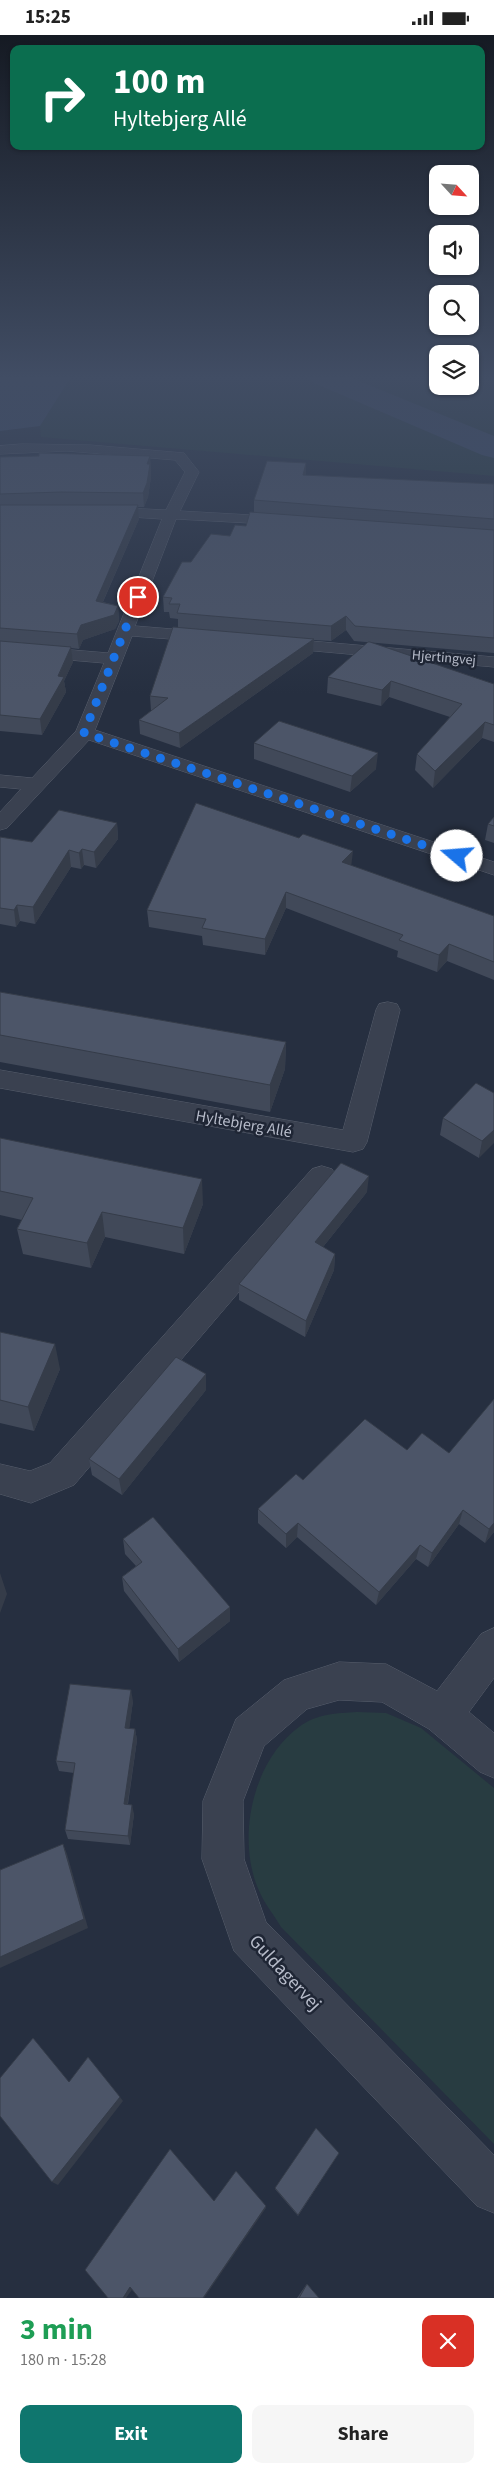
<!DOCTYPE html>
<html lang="en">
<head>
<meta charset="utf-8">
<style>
  body { margin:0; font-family:"Source Sans 3",sans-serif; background:#f6f6f6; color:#222; height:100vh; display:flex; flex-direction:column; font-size:19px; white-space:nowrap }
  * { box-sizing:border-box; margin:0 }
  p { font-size:16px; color:#767676 }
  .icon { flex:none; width:28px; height:28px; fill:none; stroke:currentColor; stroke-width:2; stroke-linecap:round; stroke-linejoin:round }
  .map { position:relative; height:2263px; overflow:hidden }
  .drawer { display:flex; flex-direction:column; background:#fff; flex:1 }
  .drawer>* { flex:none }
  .top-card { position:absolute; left:10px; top:10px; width:475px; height:105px; border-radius:10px; box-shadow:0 1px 4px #0004; background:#0b6e4f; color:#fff; overflow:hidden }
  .needle { width:32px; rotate:116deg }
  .fabs { position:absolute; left:429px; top:130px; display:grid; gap:10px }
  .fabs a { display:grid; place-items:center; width:50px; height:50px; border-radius:10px; background:#fff; box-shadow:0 1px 4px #0004; font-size:25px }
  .pin { position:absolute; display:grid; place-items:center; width:42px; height:42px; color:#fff; margin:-21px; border:2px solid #fff; border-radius:50%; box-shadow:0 1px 5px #0007 }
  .me { position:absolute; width:55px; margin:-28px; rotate:288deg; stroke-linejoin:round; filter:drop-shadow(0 0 4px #0008) }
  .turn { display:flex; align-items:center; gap:18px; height:105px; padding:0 20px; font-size:22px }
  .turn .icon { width:65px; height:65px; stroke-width:2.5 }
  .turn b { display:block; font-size:35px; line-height:42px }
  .round { display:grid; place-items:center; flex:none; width:52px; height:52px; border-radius:10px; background:#f6f6f6 }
  .headline { display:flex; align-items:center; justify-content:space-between; height:85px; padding:0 20px }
  h1 { font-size:30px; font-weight:700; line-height:38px; color:#1e9e55 }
  .primary-button { display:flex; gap:10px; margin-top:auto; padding:10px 20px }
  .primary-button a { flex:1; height:58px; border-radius:10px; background:#0f766e; color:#fff; font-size:20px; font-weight:700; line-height:58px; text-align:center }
  .primary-button a+a { background:#f6f6f6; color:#222 }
  .status { display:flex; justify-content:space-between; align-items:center; height:35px; padding:0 25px; background:#fff; direction:ltr }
  .status svg { height:14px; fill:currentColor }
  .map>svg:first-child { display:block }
  .green { fill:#283c41 }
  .water { fill:#3c4b68 }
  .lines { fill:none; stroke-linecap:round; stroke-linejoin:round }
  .river { fill:#3c4b68; fill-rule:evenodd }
  .street-casing { stroke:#585f6d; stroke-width:1 }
  .street { fill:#3a4150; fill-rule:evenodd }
  .wall { fill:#414959 }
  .shaded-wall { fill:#353c49 }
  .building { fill:#4c5568; stroke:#353c49 }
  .route { stroke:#1a73e8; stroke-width:9; stroke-dasharray:0 16.2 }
  .labels { text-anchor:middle; stroke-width:5; stroke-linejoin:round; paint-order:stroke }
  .far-street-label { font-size:14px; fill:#b7bcca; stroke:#1f2635 }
  .street-label { font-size:16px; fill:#b7bcca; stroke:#1f2635 }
  .near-street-label { font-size:19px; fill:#b7bcca; stroke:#1f2635 }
</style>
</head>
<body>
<div class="status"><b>15:25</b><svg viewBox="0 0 49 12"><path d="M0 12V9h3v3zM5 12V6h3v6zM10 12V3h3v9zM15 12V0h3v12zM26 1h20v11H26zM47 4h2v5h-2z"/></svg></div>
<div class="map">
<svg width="494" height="2263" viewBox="0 0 494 2263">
  <rect width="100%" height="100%" fill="#262f40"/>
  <path class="green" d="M71,342H437L438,351H470V342H494V441L41,402L40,391Z
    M357,1677L386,1678L421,1693L494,1753V2109L281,1892C275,1881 266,1871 261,1860C235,1808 251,1727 299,1692C316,1679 337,1678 357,1677Z"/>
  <path class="water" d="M0,342H71L40,391L0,396Z"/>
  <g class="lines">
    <path class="river" d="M309,342H349L494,401V423L482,420L314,348Z"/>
    <g class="street-casing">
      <path id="street" d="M22,409L90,410L184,418L199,437L180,476L286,482L293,486L286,490L176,484L135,591L209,597L215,598L217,602L215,606L209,607L132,601L95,695L494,827V840L89,705L7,793L0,795V777L21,754L0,752V740L32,743L76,696L104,628L0,619V609L108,618L162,484L101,480L94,476L101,472L166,475L185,437L175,425L67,416L0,419V411Z
        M276,603L494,622V632L270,612L267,608L270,604Z
        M388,967L397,969L400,975L367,1107L363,1114L353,1117L0,1053V1035L343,1095L376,975L379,969Z
        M322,1131L332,1134L336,1141L332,1148L74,1450L31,1468L0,1459V1429L30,1436L50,1428L312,1134Z
        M494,1593V1643L469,1677L494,1698V1743L480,1737L429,1694L382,1667L339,1665L307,1674L264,1711L243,1766L244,1824L266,1887L494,2120V2178L477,2171L234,1916L202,1824L203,1766L236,1684L284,1645L339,1627L386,1629L437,1656L481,1599Z"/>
    </g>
    <use href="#street" class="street"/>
  </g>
  <path class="wall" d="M150,421L151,442L148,462L144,472H138L139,484L103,567L118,571L119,586L115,594L83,605L79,614L71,613L73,627L64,646L66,657L42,700L0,696V422Z
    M306,428V440L494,449V618L354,606L346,595L331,606L314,605L313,618L180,713L140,699L139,685L151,676L150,661L178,593V584L170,583L169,577H164L163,562L191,527L246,491L254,477V465Z
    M328,642L494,649V707L482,703L433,753L415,735L417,719L450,682L389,662L381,671L327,658Z
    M254,708L376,734L350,757L254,724Z
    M494,782V808L485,805L488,789Z
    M117,788L118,804L96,833L84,830L81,834L71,832L35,889L20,886L16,892L0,889V802L32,807Z
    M299,803L351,831L494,881V945L447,926L437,937L397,922L398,916L286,873L265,920L203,910L202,901L149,892L147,875Z
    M0,957L286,1007L285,1034L270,1077L0,1027Z
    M494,1058L479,1123L440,1100L443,1083Z
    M0,1103L203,1169L184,1219L105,1202L91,1233L23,1219L17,1194L22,1185L0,1180Z
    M367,1157L323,1212L335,1219L334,1235L305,1302L239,1265V1249Z
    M0,1297L60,1334L34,1396L0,1388Z
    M206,1355L122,1460L92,1440L89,1424Z
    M407,1415L449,1418L494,1497L485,1508L459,1489L428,1532L416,1524L376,1570L297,1502L286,1513L258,1488V1474L303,1445Z
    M123,1504L230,1572V1586L179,1627L124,1556L122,1542L136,1531L125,1519Z
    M133,1666L129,1693L135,1694L137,1705L128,1769L134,1779L130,1810L68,1804L65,1795L74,1738L59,1736L56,1726Z
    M339,2118L298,2181L275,2154V2153Z
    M307,2249L319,2263H297L306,2250Z"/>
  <path class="shaded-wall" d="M150,421L151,442L148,462L144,472L143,458L147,429Z
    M306,428V441L303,440Z
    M138,470L139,484L97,580L96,566Z
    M118,571L119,586L115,594L83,605L79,614L77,599L81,590Z
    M346,581V595L331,606V591Z
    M314,604L313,618L180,713L179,698Z
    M71,612L73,627L64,646L66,657L42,700L40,684Z
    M391,646L389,662L381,671L382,655Z
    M485,687L482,703L433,753L435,736Z
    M378,718L376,734L350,757L352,741Z
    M117,788L118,804L96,833L94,817Z
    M82,814L84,830L81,834L79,818Z
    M69,815L71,832L35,889L33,872Z
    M353,816L351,833L342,827Z
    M286,857V873L265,920V904Z
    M17,870L20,886L16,892L14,875Z
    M449,909L447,926L437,937L439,920Z
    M286,1007L285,1034L270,1077V1050Z
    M494,1095V1108L479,1123L482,1106Z
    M369,1141L367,1157L314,1223L315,1207Z
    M202,1144L203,1169L184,1219L183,1193Z
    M102,1177L105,1202L91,1233L87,1208Z
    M335,1219L334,1235L305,1302L306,1286Z
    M55,1309L60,1334L34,1396L28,1372Z
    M206,1339V1355L122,1460L119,1444Z
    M463,1475L459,1489L428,1532L432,1518Z
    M298,1488L297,1502L286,1513V1499Z
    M494,1488V1497L485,1508L489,1494Z
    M420,1510L416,1524L376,1570L379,1557Z
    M0,1538L7,1559L0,1578Z
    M230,1572V1586L179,1627L178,1614Z
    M131,1655L133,1666L128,1704L125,1693Z
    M135,1694L137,1705L126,1779L124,1769Z
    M132,1770L134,1779L130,1810L128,1801Z
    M63,1809L67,1819L88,1893L0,1933V1922Z
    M120,2062L123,2066L58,2150L52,2147Z
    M266,2171V2173L204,2263H203Z
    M130,2252H134L126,2263H123Z"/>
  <path class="building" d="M39,418L150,421L147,429H150L147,448L143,458L61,457L0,459V422L39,421Z
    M267,426L306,428L303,440L494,449V484L254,465Z
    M0,470H138L96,566L118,571L114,580L81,590L77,599L0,593Z
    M250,477L494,495V603L355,591L346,581L331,591L177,578L180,569H169L172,563L163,562L182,527H191L211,499L230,501L235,490L246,491Z
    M173,592L314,604L179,698L139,685L168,663L150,661Z
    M0,606L71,612L58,641L64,642L40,684L0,680Z
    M368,607H370L494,649V690L485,687L435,736L417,719L462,669L391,646L382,655L328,642Z
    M279,686L378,718L352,741L254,708Z
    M196,768L299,803L303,799L353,816L342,827L494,881V927L449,909L439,920L399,905L403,900L286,857L265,904L202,893L206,884L147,875Z
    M59,775L117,788L94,817L82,814L79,818L69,815L33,872L17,870L14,875L0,873V802L32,807Z
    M494,782V791L488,789Z
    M0,957L286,1007L270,1050L0,1000Z
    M476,1048L494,1058V1095L482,1106L443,1083Z
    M0,1103L202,1144L183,1193L102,1177L87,1208L17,1194L33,1163L0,1156Z
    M341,1128L369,1141L315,1207L335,1219L306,1286L239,1249Z
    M0,1297L55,1309L28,1372L0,1365Z
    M176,1322L206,1339L119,1444L89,1424Z
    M494,1364V1488L489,1494L463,1475L432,1518L420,1510L379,1557L298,1488L286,1499L258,1474L296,1439L303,1445L365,1384L407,1415L422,1398L449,1418Z
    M153,1482L230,1572L178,1614L122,1542L142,1527L123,1504Z
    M70,1649L131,1655L125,1693L135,1694L124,1769L132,1770L128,1801L65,1795L75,1728L56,1726Z
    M63,1809L84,1884L0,1922V1835Z
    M33,2003L69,2047L88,2022L120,2062L52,2147L0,2081V2043Z
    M316,2093L339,2118L298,2180L275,2153Z
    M170,2114L214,2166L236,2136L266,2171L203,2263H139L130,2252L123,2263H108L85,2235Z
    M307,2249L319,2263H299Z"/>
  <linearGradient id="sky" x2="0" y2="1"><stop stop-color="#151a23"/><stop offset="0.52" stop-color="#414d64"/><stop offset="1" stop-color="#414d64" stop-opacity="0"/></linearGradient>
  <rect width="494" height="659" fill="url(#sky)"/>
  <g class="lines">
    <path class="route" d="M138,562L84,698L457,821"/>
  </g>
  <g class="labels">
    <g class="far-street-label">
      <text transform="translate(444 622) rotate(5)" y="5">Hjertingvej</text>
    </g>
    <g class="street-label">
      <text transform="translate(244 1088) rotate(10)" y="6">Hyltebjerg Allé</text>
    </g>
    <g class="near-street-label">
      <text transform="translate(286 1937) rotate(47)" y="7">Guldagervej</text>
    </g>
  </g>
</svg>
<div class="fabs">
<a><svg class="needle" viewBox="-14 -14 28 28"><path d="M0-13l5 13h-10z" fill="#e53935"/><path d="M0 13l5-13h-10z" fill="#767676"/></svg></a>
<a><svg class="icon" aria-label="sound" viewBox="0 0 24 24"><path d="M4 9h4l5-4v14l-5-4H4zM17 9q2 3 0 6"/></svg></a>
<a><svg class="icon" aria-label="search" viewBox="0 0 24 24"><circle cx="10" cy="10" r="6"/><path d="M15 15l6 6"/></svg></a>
<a><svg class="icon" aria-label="layers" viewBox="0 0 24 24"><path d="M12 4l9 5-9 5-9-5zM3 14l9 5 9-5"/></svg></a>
</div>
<div class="pin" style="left:138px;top:562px;background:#d93025"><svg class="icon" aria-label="arrive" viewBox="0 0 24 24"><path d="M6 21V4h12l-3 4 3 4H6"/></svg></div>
<svg class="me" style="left:457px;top:821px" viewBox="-20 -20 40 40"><circle r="19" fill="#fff"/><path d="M0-13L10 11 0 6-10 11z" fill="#1a73e8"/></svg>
<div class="top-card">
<div class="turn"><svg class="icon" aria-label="right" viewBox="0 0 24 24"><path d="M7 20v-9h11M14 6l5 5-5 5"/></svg><div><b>100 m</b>Hyltebjerg Allé</div></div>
</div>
</div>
<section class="drawer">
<div class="headline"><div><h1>3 min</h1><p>180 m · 15:28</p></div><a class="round" style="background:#d93025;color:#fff"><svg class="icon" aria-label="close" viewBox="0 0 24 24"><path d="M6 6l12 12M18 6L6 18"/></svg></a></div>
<div class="primary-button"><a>Exit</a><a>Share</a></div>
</section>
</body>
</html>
